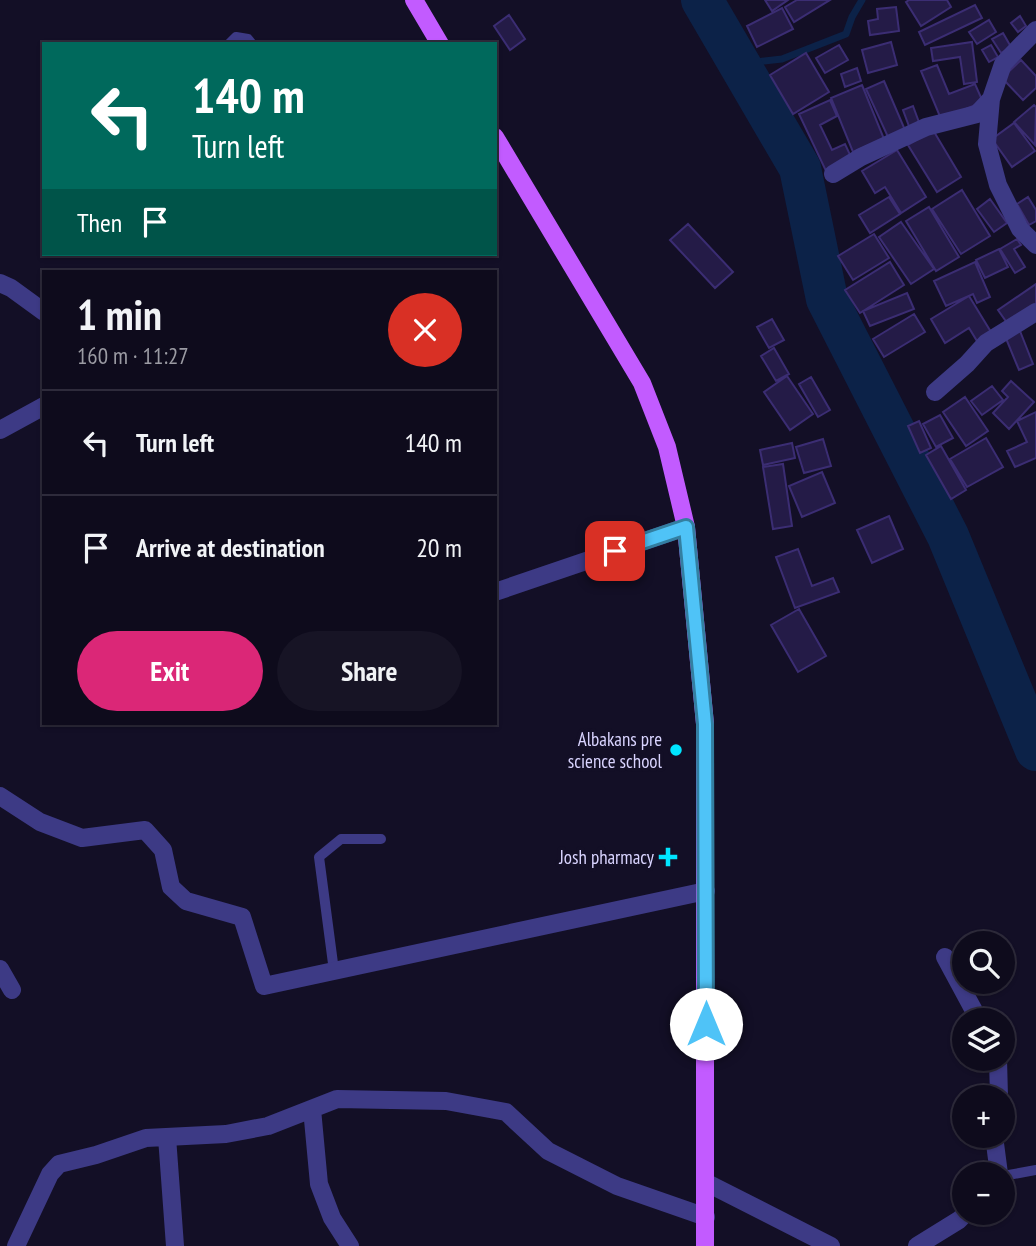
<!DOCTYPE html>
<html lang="en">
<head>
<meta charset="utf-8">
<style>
  body { margin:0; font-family:"PT Sans Narrow",sans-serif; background:#171425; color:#f1f3f6; height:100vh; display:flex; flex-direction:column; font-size:26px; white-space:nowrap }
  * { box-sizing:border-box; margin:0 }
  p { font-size:23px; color:#9b9ba3 }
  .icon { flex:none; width:38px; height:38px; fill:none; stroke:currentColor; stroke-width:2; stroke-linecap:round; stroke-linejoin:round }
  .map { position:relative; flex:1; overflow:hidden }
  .drawer { position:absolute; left:42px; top:270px; width:455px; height:455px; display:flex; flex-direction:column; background:#0e0b1c; border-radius:0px; box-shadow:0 2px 5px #0004,0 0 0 2px #2e2b3b }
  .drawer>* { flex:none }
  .hud { position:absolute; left:42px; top:42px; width:455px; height:214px; border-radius:0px; box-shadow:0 2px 5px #0004,0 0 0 2px #2e2b3b; background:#00695c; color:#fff; overflow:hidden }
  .buttons { position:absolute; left:952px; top:931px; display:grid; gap:14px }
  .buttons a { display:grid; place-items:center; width:63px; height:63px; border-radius:50%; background:#0e0b1c; box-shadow:0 2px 5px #0004,0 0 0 2px #2e2b3b; font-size:35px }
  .pin { position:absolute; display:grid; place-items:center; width:60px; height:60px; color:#fff; margin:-30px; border-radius:14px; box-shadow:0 4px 10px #0006 }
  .me { position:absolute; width:77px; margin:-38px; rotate:0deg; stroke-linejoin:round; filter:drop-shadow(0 0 5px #0008) }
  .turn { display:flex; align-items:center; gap:24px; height:147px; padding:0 35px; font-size:32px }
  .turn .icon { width:91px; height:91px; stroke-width:2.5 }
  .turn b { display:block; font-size:49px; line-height:60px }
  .then { display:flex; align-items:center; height:66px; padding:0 35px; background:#0003; gap:14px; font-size:26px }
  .round { display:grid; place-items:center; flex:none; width:74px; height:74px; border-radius:37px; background:#171425 }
  .summary { display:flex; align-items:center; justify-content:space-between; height:119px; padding:0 35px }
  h1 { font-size:42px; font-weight:700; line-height:52px }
  .primary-button { display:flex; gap:14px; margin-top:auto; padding:14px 35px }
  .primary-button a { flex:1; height:80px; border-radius:42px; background:#db2777; color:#fff; font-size:28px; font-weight:700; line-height:80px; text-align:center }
  .primary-button a+a { background:#171425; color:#f1f3f6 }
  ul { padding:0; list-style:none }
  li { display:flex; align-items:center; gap:21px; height:105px; padding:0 35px; border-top:2px solid #2e2b3b }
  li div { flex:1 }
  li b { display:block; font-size:26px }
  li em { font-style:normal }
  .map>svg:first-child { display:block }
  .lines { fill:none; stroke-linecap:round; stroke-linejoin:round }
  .stream { stroke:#0c2248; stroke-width:7 }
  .river { stroke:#0c2248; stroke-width:42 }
  .building { fill:#241b47; stroke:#3b2d73; stroke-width:2 }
  .service { stroke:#3d3a85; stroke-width:10 }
  .minor { stroke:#3d3a85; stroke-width:18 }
  .primary { stroke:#c25bff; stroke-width:18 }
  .route-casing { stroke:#337fa1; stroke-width:18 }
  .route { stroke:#4fc3f7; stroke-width:12 }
  .poi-dot { fill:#00e5ff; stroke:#130f26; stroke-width:2.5 }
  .labels { text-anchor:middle; stroke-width:7; stroke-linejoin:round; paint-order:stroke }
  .poi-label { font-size:19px; fill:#d9d4ff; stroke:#130f26; text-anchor:end }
</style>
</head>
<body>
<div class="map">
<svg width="1036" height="1246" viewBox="0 0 1036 1246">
  <rect width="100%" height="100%" fill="#130f26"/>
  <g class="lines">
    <path class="stream" d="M738,64L782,59L846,34L852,17L862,0"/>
    <path class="river" d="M702,0L800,168L827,299L948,536L1036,750"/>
  </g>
  <path class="building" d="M765,0H788L772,11Z
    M797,0H830L794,22L785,7Z
    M909,0H947L951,7L921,26L906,2Z
    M975,5L982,18L925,45L919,32Z
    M896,7L899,31L870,35L868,21L878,19L877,9Z
    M782,8L793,29L757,47L747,26Z
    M509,15L525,39L510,50L494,26Z
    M1020,16L1026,26L1018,32L1011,23Z
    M989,20L996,32L977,44L969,32Z
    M1003,33L1011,47L1001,53L992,39Z
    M891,42L897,65L868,73L862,50Z
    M972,42L977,82L964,84L960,57L933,61L931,48Z
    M839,45L848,60L825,73L816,58Z
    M991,45L998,57L989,62L982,50Z
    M806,53L829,92L793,114L770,75Z
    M1021,60L1036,76V88L1023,100L1002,78Z
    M937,65L949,94L975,84L983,102L941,119L921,71Z
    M857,68L861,81L845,87L841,74Z
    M884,81L905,130L888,137L866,89Z
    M862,85L884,139L853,152L831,98Z
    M830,100L837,116L820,125L832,150L845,144L852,159L826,171L799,114Z
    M1034,105L1036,107L1035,145L1014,122Z
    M913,106L920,125L910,129L903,110Z
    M1014,123L1035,151L1012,167L992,139Z
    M933,130L961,177L937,192L908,145Z
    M897,150L926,197L901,213L885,187L875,193L862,171Z
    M962,190L990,236L961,254L932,209Z
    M889,197L900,214L870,233L859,215Z
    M1028,197L1036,210V221L1029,225L1017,204Z
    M990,199L1007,223L994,232L977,209Z
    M929,207L959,257L936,271L906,221Z
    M901,222L934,269L911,284L879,237Z
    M688,224L733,272L715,288L670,240Z
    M874,234L889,258L853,280L838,256Z
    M1017,239L1021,245L1014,249L1025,267L1015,273L1000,249Z
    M999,249L1008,267L985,278L976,260Z
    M890,262L904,285L860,313L845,290Z
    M975,262L990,297L977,303L973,294L946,306L934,281Z
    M1036,284V309L1010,327L998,310Z
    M907,293L914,309L870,326L863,311Z
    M969,296L991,332L977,341L969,328L945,343L931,319Z
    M914,314L925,332L884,357L873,339Z
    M772,319L784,340L769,348L757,327Z
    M1020,331L1033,364L1019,370L1005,336Z
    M774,348L789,374L776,381L761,356Z
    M787,376L813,414L790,430L764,392Z
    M811,377L830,410L818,417L799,384Z
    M1011,381L1034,402L1009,429L993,413L1008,397L1002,391Z
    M992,386L1003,400L982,415L971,401Z
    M965,397L988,431L966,446L943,412Z
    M1036,412V458L1015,467L1007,451L1027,442L1017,421Z
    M940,415L953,438L936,447L923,424Z
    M919,421L931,448L920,453L908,426Z
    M986,438L1003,467L967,487L950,459Z
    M823,439L831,466L804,473L796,447Z
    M792,443L795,458L763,465L760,450Z
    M941,446L966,490L951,499L926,455Z
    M783,464L792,526L773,529L763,467Z
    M822,472L835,503L802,517L789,486Z
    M889,516L903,549L872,563L857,530Z
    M798,549L812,586L833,578L839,592L795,608L776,557Z
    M799,609L826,656L798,672L771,625Z"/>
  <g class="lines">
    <path class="service" d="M229,44L236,37L248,39L252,44
      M334,971L319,857L341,839H381
      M1003,1176L1036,1170"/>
    <path class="minor" d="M991,99L987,144L998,185L1020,229L1036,245
      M833,174L861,157L926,127L977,114L991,99L1003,64L1036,30
      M0,283L11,288L44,312
      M935,392L967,364L986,343L1036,312
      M0,430L44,406
      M495,592L686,527
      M0,796L40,822L82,838L145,830L163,850L171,887L186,901L242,917L264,986L706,891
      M945,957L979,1020
      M0,969L12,990
      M998,1059L999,1097
      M312,1109L319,1184L332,1218L350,1246
      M994,1136L999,1174
      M167,1137L175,1246
      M707,1183L831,1246
      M16,1246L50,1174L59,1164L96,1155L146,1138L226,1134L268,1126L337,1099L446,1101L506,1112L548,1151L617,1186L706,1217
      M917,1246L959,1220L966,1213"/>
    <path class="primary" d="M414,0L440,44
      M495,137L642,383L667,447L686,527L705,724V1246"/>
  </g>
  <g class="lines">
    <g class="route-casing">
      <path id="route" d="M615,551L686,527L705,724L706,1024"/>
    </g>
    <use href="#route" class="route"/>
  </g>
  <g class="poi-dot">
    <circle cx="676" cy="750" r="7"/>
    <path d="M664.5 846.5h7v7h7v7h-7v7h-7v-7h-7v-7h7z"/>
  </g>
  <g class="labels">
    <g class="poi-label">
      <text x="662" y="746">Albakans pre<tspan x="662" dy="22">science school</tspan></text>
      <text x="654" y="864">Josh pharmacy</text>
    </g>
  </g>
</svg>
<div class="buttons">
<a><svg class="icon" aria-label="search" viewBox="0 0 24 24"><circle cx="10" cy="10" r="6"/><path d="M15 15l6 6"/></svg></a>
<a><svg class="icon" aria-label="layers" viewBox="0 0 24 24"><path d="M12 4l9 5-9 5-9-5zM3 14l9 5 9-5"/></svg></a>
<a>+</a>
<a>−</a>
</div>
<div class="pin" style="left:615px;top:551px;background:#d93025"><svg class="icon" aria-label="arrive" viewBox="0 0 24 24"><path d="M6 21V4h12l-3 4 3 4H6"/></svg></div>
<svg class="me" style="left:706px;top:1024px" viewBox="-20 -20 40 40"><circle r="19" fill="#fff"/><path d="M0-13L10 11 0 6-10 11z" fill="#4fc3f7"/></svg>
<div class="hud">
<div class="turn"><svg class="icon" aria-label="left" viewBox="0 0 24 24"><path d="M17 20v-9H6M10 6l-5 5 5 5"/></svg><div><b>140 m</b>Turn left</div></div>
<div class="then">Then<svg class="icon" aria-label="arrive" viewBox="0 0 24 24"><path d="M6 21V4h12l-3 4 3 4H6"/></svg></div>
</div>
<section class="drawer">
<div class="summary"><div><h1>1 min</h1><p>160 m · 11:27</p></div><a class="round" style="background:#d93025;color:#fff"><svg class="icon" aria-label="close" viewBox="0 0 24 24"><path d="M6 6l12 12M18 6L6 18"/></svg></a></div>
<ul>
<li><svg class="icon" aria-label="left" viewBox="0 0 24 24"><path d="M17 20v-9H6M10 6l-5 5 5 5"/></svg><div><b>Turn left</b></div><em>140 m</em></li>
<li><svg class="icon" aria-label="arrive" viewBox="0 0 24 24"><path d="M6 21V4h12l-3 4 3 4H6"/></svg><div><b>Arrive at destination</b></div><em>20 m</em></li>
</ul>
<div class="primary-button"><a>Exit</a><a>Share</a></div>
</section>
</div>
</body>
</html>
